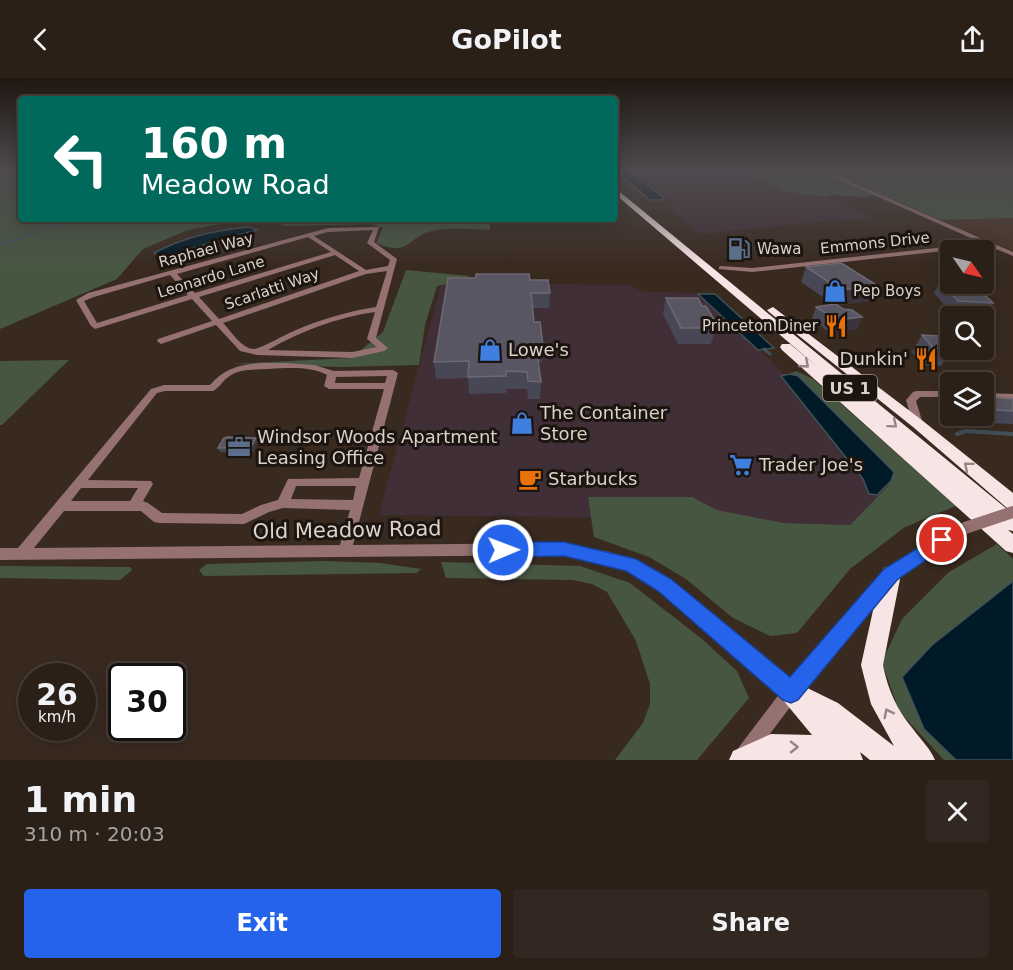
<!DOCTYPE html>
<html lang="en">
<head>
<meta charset="utf-8">
<style>
  body { margin:0; font-family:"DejaVu Sans",sans-serif; background:#332821; color:#f1f3f6; height:100vh; display:flex; flex-direction:column; font-size:22px; white-space:nowrap }
  * { box-sizing:border-box; margin:0 }
  p { font-size:20px; color:#a6a3a2 }
  .icon { flex:none; width:33px; height:33px; fill:none; stroke:currentColor; stroke-width:2; stroke-linecap:round; stroke-linejoin:round }
  .map { position:relative; height:682px; overflow:hidden }
  .details { display:flex; flex-direction:column; background:#2b2018; flex:1 }
  .details>* { flex:none }
  .top-card { position:absolute; left:18px; top:18px; width:600px; height:126px; border-radius:6px; box-shadow:0 3px 15px #0003,0 0 0 2px #473e37; background:#00695c; color:#fff; overflow:hidden }
  .needle { width:39px; rotate:124deg }
  .fabs { position:absolute; left:940px; top:162px; display:grid; gap:12px }
  .fabs a { display:grid; place-items:center; width:54px; height:54px; border-radius:6px; background:#2b2018; box-shadow:0 3px 15px #0003,0 0 0 2px #473e37; font-size:30px }
  .speed { position:absolute; left:18px; top:585px; display:flex; gap:12px; font-size:30px; font-weight:700; text-align:center }
  .speed>* { display:grid; place-content:center; width:78px; height:78px; border-radius:50%; background:#2b2018; box-shadow:0 3px 15px #0003,0 0 0 2px #473e37; line-height:1 }
  .speed small { font-size:15px; font-weight:400 }
  .speed .limit { border:3px solid #111; border-radius:9px; background:#fff; color:#111 }
  .pin { position:absolute; display:grid; place-items:center; width:51px; height:51px; color:#fff; margin:-26px; border:3px solid #fff; border-radius:50%; box-shadow:0 2px 6px #0007 }
  .me { position:absolute; width:66px; margin:-33px; rotate:89deg; stroke-linejoin:round; filter:drop-shadow(0 0 4px #0008) }
  .turn { display:flex; align-items:center; gap:21px; height:126px; padding:0 24px; font-size:27px }
  .turn .icon { width:78px; height:78px; stroke-width:2.5 }
  .turn b { display:block; font-size:42px; line-height:51px }
  .round { display:grid; place-items:center; flex:none; width:63px; height:63px; border-radius:6px; background:#332821 }
  .head { display:flex; align-items:center; justify-content:space-between; height:102px; padding:0 24px }
  h1 { font-size:36px; font-weight:700; line-height:45px }
  .cta { display:flex; gap:12px; margin-top:auto; padding:12px 24px }
  .cta a { flex:1; height:69px; border-radius:6px; background:#2563eb; color:#fff; font-size:24px; font-weight:700; line-height:69px; text-align:center }
  .cta a+a { background:#332821; color:#f1f3f6 }
  header { display:flex; justify-content:space-between; align-items:center; height:78px; padding:0 24px; background:#2b2018; font-size:27px; font-weight:700 }
  .map>svg:first-child { display:block }
  .commercial { fill:#412f37 }
  .built { fill:#473224 }
  .green { fill:#475641 }
  .water { fill:#001a27; stroke:#415158; stroke-width:1.5 }
  .lines { fill:none; stroke-linecap:round; stroke-linejoin:round }
  .stream-far3 { stroke:#415158; stroke-width:1.5 }
  .stream-far2 { stroke:#415158; stroke-width:2 }
  .stream-far1 { stroke:#415158; stroke-width:3 }
  .stream { stroke:#415158; stroke-width:4 }
  .minor { fill:#957171; fill-rule:evenodd }
  .highway { fill:#f7e4e4; fill-rule:evenodd }
  .minor-bridge { stroke:#957171; stroke-width:12 }
  .wall { fill:#484756 }
  .shaded-wall { fill:#3b353b }
  .building { fill:#585662; stroke:#6c6972; stroke-width:1.5 }
  .oneway { stroke:#948684 }
  .route { fill:#2563eb; stroke:#184099; stroke-width:1.5 }
  .labels { text-anchor:middle; stroke-width:6; stroke-linejoin:round; paint-order:stroke }
  .far-street-label { font-size:15px; fill:#dad1ca; stroke:#1b140f }
  .far-poi-label { font-size:15px; fill:#dad1ca; stroke:#1b140f; text-anchor:start }
  .shield { fill:#1b140f; stroke:#a19892; stroke-width:1.5 }
  .shield-label { font-size:16px; font-weight:bold; fill:#dad1ca }
  .poi-label { font-size:18px; fill:#dad1ca; stroke:#1b140f; text-anchor:start }
  .near-street-label { font-size:21px; fill:#dad1ca; stroke:#1b140f }
</style>
</head>
<body>
<header><svg class="icon" aria-label="back" viewBox="0 0 24 24"><path d="M15 5l-7 7 7 7"/></svg>GoPilot<svg class="icon" aria-label="share" viewBox="0 0 24 24"><path d="M12 15V3M7 8l5-5 5 5M5 13v7h14v-7"/></svg></header>
<div class="map">
<svg width="1013" height="682" viewBox="0 0 1013 682">
  <rect width="100%" height="100%" fill="#392a20"/>
  <path class="commercial" d="M635,93H745L783,113L826,119L874,141L807,145L700,156L667,129L676,126Z
    M530,206L618,207L630,208L645,214L703,215L849,362L888,408L850,447L575,439L379,437L441,207Z"/>
  <path class="built" d="M1013,140V173L941,142Z"/>
  <path class="green" d="M0,93H21V141H468L490,143V152C471,151 451,149 432,153C407,158 411,180 376,165L383,150L371,146L285,148L273,143L246,141L188,152L143,171L117,201L0,251Z
    M745,93H822L877,117L864,119L834,117L826,119L783,113Z
    M827,93H1013V140L941,142Z
    M406,192L469,198L466,205H452L437,208L425,247L419,287L342,289L231,286L351,280L383,254Z
    M69,282L2,347H0V283Z
    M796,293L813,301L956,428L905,449L850,491L797,555L770,558L733,540L686,501L649,479L594,459L588,419H692L717,432L783,445L850,447L888,408L894,394L798,298L790,296Z
    M997,466L1013,481V503L932,567L924,651L956,682H944L899,633L882,584L902,541L949,494Z
    M324,483L380,485L421,491L416,495L204,498L199,492L207,486Z
    M441,484L580,488L630,505L702,561L737,593L749,620L697,682H615L643,645L650,626V606L636,563L607,514L592,506L573,502L446,500Z
    M0,488L130,489L132,492L120,502L0,500Z"/>
  <path class="water" d="M619,93L631,94L664,120L661,122H650L618,95Z
    M249,149L257,152L181,173L170,178L159,179L154,175C184,159 215,152 249,149Z
    M698,216H715L774,270L758,272Z
    M790,296L798,298L894,394L891,403L877,417L869,416L863,401L781,298Z
    M1013,503V682H956L924,651L902,599L932,567Z"/>
  <g class="lines">
    <path class="stream-far3" d="M26,158L77,141"/>
    <path class="stream-far2" d="M0,167L30,157"/>
    <path class="stream-far1" d="M764,271L770,276"/>
    <path class="stream" d="M957,356L966,353L1013,356"/>
    <path class="minor" d="M820,93H826L1013,174V178L989,168L752,194L719,191V189L721,188L752,190L982,165Z
      M379,149L374,164L397,181L376,260L388,270L384,273L352,280L257,277L240,273L216,247L161,266L157,263L158,261L212,243L192,221L95,251L91,248L76,222L88,215L328,150ZM373,152L367,165L390,182L388,188L366,192L314,158L328,154ZM308,159L331,174L195,215L177,196ZM335,177L359,193L219,241L199,219ZM387,193L376,229C349,233 322,241 296,252C288,255 260,271 254,271C242,271 231,253 223,245L366,196ZM170,197L188,217L97,245L84,223L94,219ZM375,234L367,261L377,269L352,274L268,272C301,253 338,239 375,234Z
      M285,285L314,287L334,293L393,292L398,295L353,467L564,465L610,474L630,480L653,493L686,516L790,602L886,492L960,446L965,445L970,446L971,450L970,454L896,500L797,620L750,682L739,681L736,675L739,669L780,615L676,526L643,501L626,491L564,477L0,482V470H18L151,311L164,307H210C230,283 256,285 285,285ZM269,291C288,290 311,288 327,297L324,308L329,311H384L359,400L288,401L278,422L261,427L242,436L162,435L148,425L143,423L153,406L151,403L88,402L157,315L165,313H213C219,310 222,304 227,300C238,290 255,292 269,291ZM387,298L385,305H335L336,299ZM296,408H356L353,422L291,421ZM81,410H138L130,423H71ZM283,430L350,432L340,467L34,470L64,433H141L154,444L159,445L244,446L269,434Z
      M917,313H951V319H920L916,323L923,346L918,349L913,346L906,322L913,314Z
      M984,315L1013,316V322L984,321Z"/>
    <path class="highway" d="M615,110L1013,436V453L1008,452L1013,456V475L1006,473L782,272L780,269L782,266H790L821,292L615,116Z
      M773,229L923,343L1013,415V432L1007,430L913,349L769,234L767,232Z
      M891,487L898,490L901,496L883,587C888,612 897,632 913,651C921,662 930,670 935,682H870L860,674L863,682H729L733,673L771,656L812,657L783,622L779,614L783,606L791,602L838,625L894,668L871,626L861,587L881,496L884,490Z"/>
    <path class="minor-bridge" d="M965,450L1013,434"/>
  </g>
  <path class="wall" d="M637,93H723L673,97H637Z
    M806,189L878,208L871,223L838,227L843,231L862,239L857,251L830,255L812,241L816,229L833,226L801,204Z
    M476,200L530,202L550,215L549,230H533L534,244L543,268L542,284H538L541,304L540,321H528L527,311H506V315L469,316L468,300L436,301L434,284Z
    M940,204L993,225L985,237L951,234L934,215Z
    M666,220L702,228L717,246L711,266H678L663,236Z
    M922,257L951,271L941,288L923,287L912,274Z
    M986,319L1013,321V346L964,344L959,338H984V323Z
    M256,360L258,364L253,374H220L218,370Z"/>
  <path class="shaded-wall" d="M674,93H723L673,97Z
    M878,208L871,223L835,228L841,212Z
    M862,239L857,251L830,255L836,242Z
    M256,360L258,364L253,374L251,369Z"/>
  <path class="building" d="M841,185L878,208L841,212L806,189Z
    M476,196H529L530,202H548L550,215H531L534,244H540L543,268L536,267L541,304L528,303L527,294L506,293V298L468,299L469,283L434,284L448,200H476Z
    M940,204H951V206H973L993,225L958,223Z
    M666,220H698L702,228H706L717,246H713L715,250H681Z
    M836,226L843,231L852,232L862,239L836,242L816,229Z
    M922,257L939,258L951,271L933,270Z
    M986,319L1013,321V333L984,331V324L991,325Z
    M228,359L256,360L251,369L218,370L224,360Z"/>
  <defs><path id="oneway-chevron" d="M-2-3.5L2.5 0L-2 3.5" fill="none" stroke-width="1.6" stroke-linecap="round" stroke-linejoin="round" transform="scale(1.5)"/></defs>
  <g class="oneway">
    <use href="#oneway-chevron" transform="translate(805 286) rotate(41)"/>
    <use href="#oneway-chevron" transform="translate(893 346) rotate(40)"/>
    <use href="#oneway-chevron" transform="translate(968 388) rotate(-140)"/>
    <use href="#oneway-chevron" transform="translate(888 635) rotate(-117)"/>
    <use href="#oneway-chevron" transform="translate(794 669)"/>
  </g>
  <linearGradient id="sky" x2="0" y2="1"><stop stop-color="#1f1712"/><stop offset="0.49" stop-color="#4e4a4e"/><stop offset="1" stop-color="#4e4a4e" stop-opacity="0"/></linearGradient>
  <rect width="1013" height="188" fill="url(#sky)"/>
  <path class="route" d="M942,455L948,457L951,462L948,467L897,502L798,622L791,625L783,622L658,513L626,493L564,478L503,479L497,477L494,472L497,466L503,464H564L636,481L671,501L790,599L884,491Z"/>
  <defs>
    <g id="fuel-bare" transform="scale(1.8)"><path d="M-5.5-6h7V0h2V4h1.3V-2.5L3-4.5l.8-.8L6-3V5H2.5V1h-1V6h-7ZM-4.2-4.7v3.2H.2V-4.7Z" fill="#5c6f8a" stroke="#1b140f" stroke-width="2.5" paint-order="stroke"/></g>
    <g id="shop-bare" transform="scale(1.8)"><path d="M-5-2.5h2.3a2.7 3.5 0 0 1 5.4 0H5L5.5 6h-11ZM-1.5-2.5h3a1.5 2.3 0 0 0-3 0Z" fill="#3f7fe0" stroke="#1b140f" stroke-width="2.5" paint-order="stroke"/></g>
    <g id="restaurant-bare" transform="scale(1.8)"><path d="M-5-6h1v4h1v-4h1v4h1v-4h1v5L-1.5 .5V6h-2V.5L-5-1ZM5-6V6H3V1.5H1.5Q1.5-4 5-6Z" fill="#e8710a" stroke="#1b140f" stroke-width="2.5" paint-order="stroke"/></g>
    <g id="office-bare" transform="scale(1.8)"><path d="M-6-3h4V-5.5h4V-3h4V5H-6ZM-1-4.5V-3h2v-1.5ZM-6 0V1H6V0Z" fill="#5c6f8a" stroke="#1b140f" stroke-width="2.5" paint-order="stroke"/></g>
    <g id="supermarket-bare" transform="scale(1.8)"><path d="M-6-5.5h2.5l.6 2H6L4.5 2H-2.5L-4.4-4H-6ZM-1.5 3.2a1.3 1.3 0 1 0 .1 0ZM3 3.2a1.3 1.3 0 1 0 .1 0Z" fill="#3f7fe0" stroke="#1b140f" stroke-width="2.5" paint-order="stroke"/></g>
    <g id="cafe-bare" transform="scale(1.8)"><path d="M-5.5-4.5H6V0H3Q3 3.5 0 3.5H-2.5Q-5.5 3.5-5.5 0ZM3-3.2v2h1.7v-2ZM-6 4.5H4V6H-6Z" fill="#e8710a" stroke="#1b140f" stroke-width="2.5" paint-order="stroke"/></g>
  </defs>
  <g fill-rule="evenodd">
    <use href="#fuel-bare" x="739" y="171"/>
    <use href="#shop-bare" x="835" y="213"/>
    <use href="#restaurant-bare" x="836" y="248"/>
    <use href="#shop-bare" x="490" y="272"/>
    <use href="#restaurant-bare" x="926" y="281"/>
    <use href="#shop-bare" x="522" y="345"/>
    <use href="#office-bare" x="239" y="369"/>
    <use href="#supermarket-bare" x="741" y="387"/>
    <use href="#cafe-bare" x="530" y="401"/>
  </g>
  <g class="labels">
    <g class="far-street-label">
      <text transform="translate(875 165) rotate(-6)" y="5">Emmons Drive</text>
      <text transform="translate(206 172) rotate(-15)" y="5">Raphael Way</text>
      <text transform="translate(211 199) rotate(-17)" y="5">Leonardo Lane</text>
      <text transform="translate(272 211) rotate(-19)" y="5">Scarlatti Way</text>
    </g>
    <g class="far-poi-label">
      <text x="757" y="176">Wawa</text>
      <text x="853" y="218">Pep Boys</text>
      <text x="818" y="253" text-anchor="end">Princeton Diner</text>
    </g>
    <rect class="shield" x="823" y="297" width="54" height="26" rx="4.5"/>
    <g class="shield-label">
      <text x="850" y="316">US 1</text>
    </g>
    <g class="poi-label">
      <text x="508" y="278">Lowe's</text>
      <text x="908" y="287" text-anchor="end">Dunkin'</text>
      <text x="540" y="341">The Container<tspan x="540" dy="21">Store</tspan></text>
      <text x="257" y="365">Windsor Woods Apartment<tspan x="257" dy="21">Leasing Office</tspan></text>
      <text x="759" y="393">Trader Joe's</text>
      <text x="548" y="407">Starbucks</text>
    </g>
    <g class="near-street-label">
      <text transform="translate(347 452) rotate(-1)" y="7">Old Meadow Road</text>
    </g>
  </g>
</svg>
<div class="fabs">
<a><svg class="needle" viewBox="-14 -14 28 28"><path d="M0-13l5 13h-10z" fill="#e53935"/><path d="M0 13l5-13h-10z" fill="#a6a3a2"/></svg></a>
<a><svg class="icon" aria-label="search" viewBox="0 0 24 24"><circle cx="10" cy="10" r="6"/><path d="M15 15l6 6"/></svg></a>
<a><svg class="icon" aria-label="layers" viewBox="0 0 24 24"><path d="M12 4l9 5-9 5-9-5zM3 14l9 5 9-5"/></svg></a>
</div>
<div class="speed"><div>26<small>km/h</small></div><div class="limit">30</div></div>
<div class="pin" style="left:942px;top:462px;background:#d93025"><svg class="icon" aria-label="arrive" viewBox="0 0 24 24"><path d="M6 21V4h12l-3 4 3 4H6"/></svg></div>
<svg class="me" style="left:503px;top:472px" viewBox="-20 -20 40 40"><circle r="17" fill="#2563eb" stroke="#fff" stroke-width="3"/><path d="M0-11L8 9 0 5-8 9z" fill="#fff"/></svg>
<div class="top-card">
<div class="turn"><svg class="icon" aria-label="left" viewBox="0 0 24 24"><path d="M17 20v-9H6M10 6l-5 5 5 5"/></svg><div><b>160 m</b>Meadow Road</div></div>
</div>
</div>
<section class="details">
<div class="head"><div><h1>1 min</h1><p>310 m · 20:03</p></div><a class="round"><svg class="icon" aria-label="close" viewBox="0 0 24 24"><path d="M6 6l12 12M18 6L6 18"/></svg></a></div>
<div class="cta"><a>Exit</a><a>Share</a></div>
</section>
</body>
</html>
